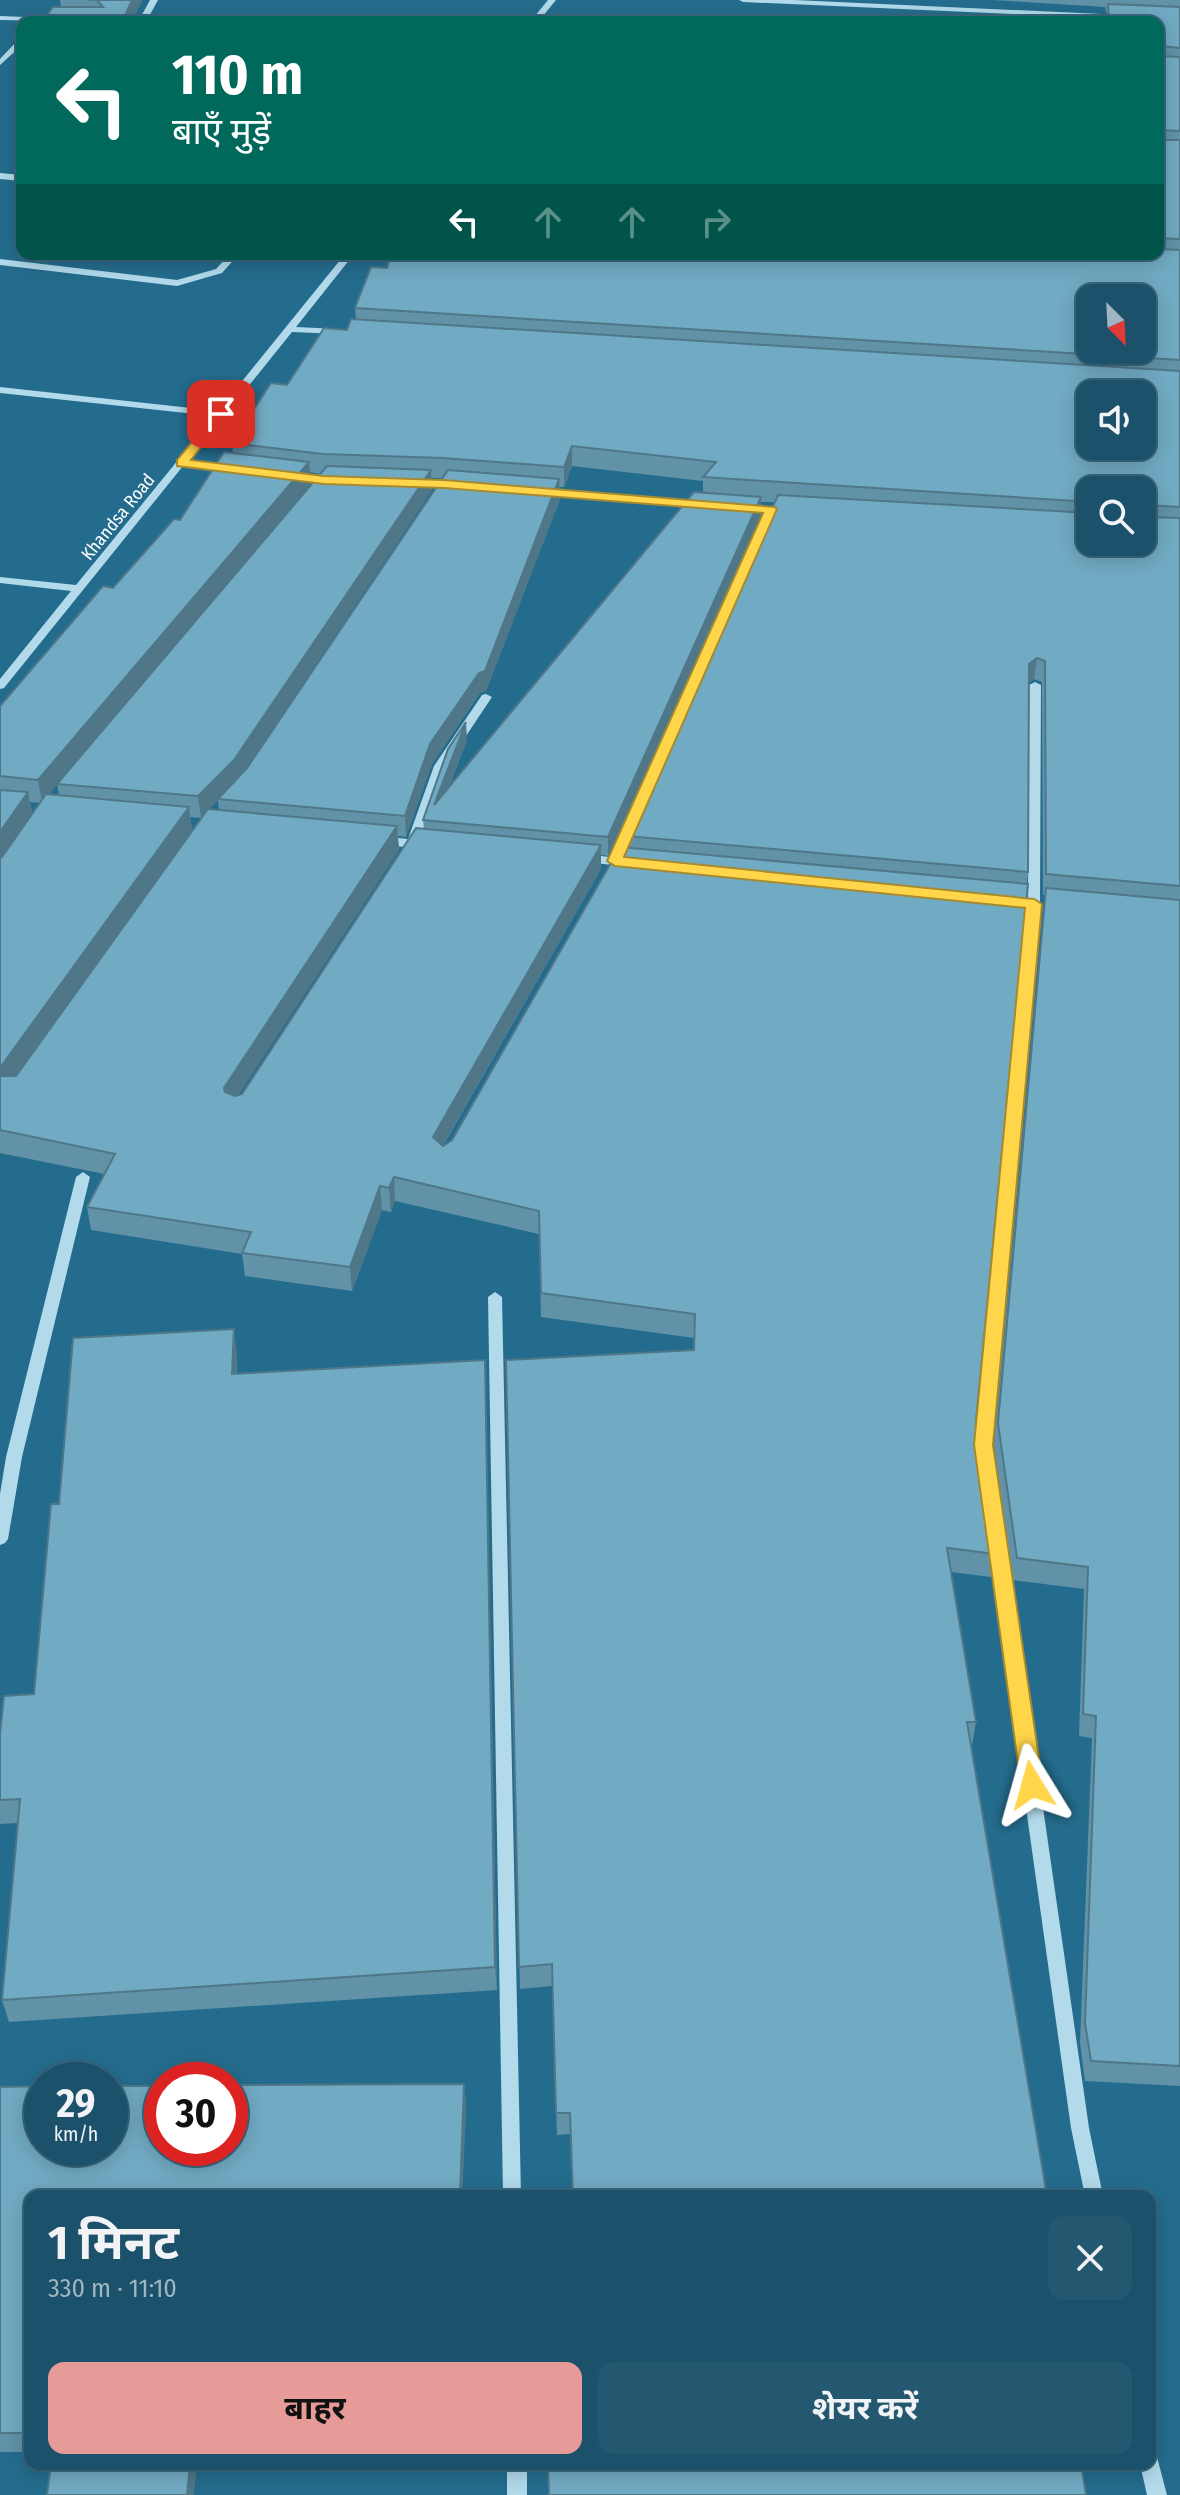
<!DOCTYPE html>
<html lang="hi">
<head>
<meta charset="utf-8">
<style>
  body { margin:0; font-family:"Fira Sans Condensed","Noto Sans Devanagari",sans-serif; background:#245770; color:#f1f3f6; height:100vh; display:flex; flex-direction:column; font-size:30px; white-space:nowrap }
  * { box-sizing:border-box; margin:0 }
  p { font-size:26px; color:#a0b5c1 }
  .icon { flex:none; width:44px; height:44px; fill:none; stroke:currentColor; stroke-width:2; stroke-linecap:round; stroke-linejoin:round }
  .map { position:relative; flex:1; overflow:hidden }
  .panel { position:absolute; left:24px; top:2190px; width:1132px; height:280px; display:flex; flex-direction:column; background:#1b516a; border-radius:16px; box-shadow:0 4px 20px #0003,0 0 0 2px #39687e }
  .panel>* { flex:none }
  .top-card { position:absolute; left:16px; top:16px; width:1148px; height:244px; border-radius:16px; box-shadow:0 4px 20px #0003,0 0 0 2px #39687e; background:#00695c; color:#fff; overflow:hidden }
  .needle { width:52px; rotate:156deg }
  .fabs { position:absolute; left:1076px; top:284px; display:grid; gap:16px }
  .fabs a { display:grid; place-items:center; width:80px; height:80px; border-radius:16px; background:#1b516a; box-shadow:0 4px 20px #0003,0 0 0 2px #39687e; font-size:40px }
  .speed { position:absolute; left:24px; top:2062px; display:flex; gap:16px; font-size:40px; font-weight:700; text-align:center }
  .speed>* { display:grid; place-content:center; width:104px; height:104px; border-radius:50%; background:#1b516a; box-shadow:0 4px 20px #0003,0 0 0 2px #39687e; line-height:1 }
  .speed small { font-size:20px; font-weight:400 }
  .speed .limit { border:12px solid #d22; background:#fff; color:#111 }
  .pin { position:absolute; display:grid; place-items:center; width:68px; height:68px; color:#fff; margin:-34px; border-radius:16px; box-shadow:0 4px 12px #0006 }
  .me { position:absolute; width:88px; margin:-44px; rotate:352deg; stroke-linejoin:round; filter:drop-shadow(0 0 6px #0008) }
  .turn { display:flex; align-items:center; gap:28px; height:168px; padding:0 24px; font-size:36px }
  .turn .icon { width:104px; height:104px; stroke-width:2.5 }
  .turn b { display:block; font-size:56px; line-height:68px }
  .lanes { display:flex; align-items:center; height:76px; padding:0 24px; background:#0003; justify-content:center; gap:40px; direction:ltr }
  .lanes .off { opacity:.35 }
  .round { display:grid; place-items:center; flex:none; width:84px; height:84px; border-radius:16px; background:#245770 }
  .overview { display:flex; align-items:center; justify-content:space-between; height:136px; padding:0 24px }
  h1 { font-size:48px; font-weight:700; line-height:60px }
  .primary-button { display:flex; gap:16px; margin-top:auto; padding:16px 24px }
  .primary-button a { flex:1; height:92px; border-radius:16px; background:#e69b98; color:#111; font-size:32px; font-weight:700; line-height:92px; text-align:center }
  .primary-button a+a { background:#245770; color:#f1f3f6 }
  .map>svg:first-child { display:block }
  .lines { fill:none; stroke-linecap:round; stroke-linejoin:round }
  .minor { fill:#b2daeb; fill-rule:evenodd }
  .wall { fill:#6192a8; fill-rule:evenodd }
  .shaded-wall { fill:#4f7788 }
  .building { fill:#71aac3; stroke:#4f7788; stroke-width:2; fill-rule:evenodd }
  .route { fill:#ffd54a; stroke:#a68a30; stroke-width:2 }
  .labels { text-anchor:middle; stroke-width:8; stroke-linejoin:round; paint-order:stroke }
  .far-street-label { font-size:18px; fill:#fff; stroke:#246c8d }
</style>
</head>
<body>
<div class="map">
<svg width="1180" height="2495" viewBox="0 0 1180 2495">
  <rect width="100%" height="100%" fill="#246c8d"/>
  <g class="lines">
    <path class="minor" d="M150,0H158L146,22H138Z
      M548,0H556L538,22H530Z
      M739,0H794L1124,15L1128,17L1124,19L743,2Z
      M0,16L99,20L103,22L0,20Z
      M19,39H22V45L0,65V59Z
      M0,173L22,175V181L0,179Z
      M230,254H239L222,273L177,286L0,265V259L177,280L216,269Z
      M345,254H354L296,327L337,329L340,330V334L292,332L188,461L233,466L238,469L237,471L183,466L4,688L0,689V679L71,591L0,583V577L76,585L214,416L0,393V387L218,411Z
      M541,489L704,501L709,504L704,507L537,494V490Z
      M771,506L776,509L622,859L633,860L635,863L629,867L578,861L576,858L582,854L610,857L766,509Z
      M1035,682L1041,685L1040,904L991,1445L1089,2128L1103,2196H1085L1071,2128L975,1445L1028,904L1029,685Z
      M486,694L492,697L446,766L420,840L430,841V847C412,849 394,846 375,843L373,840L379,836L408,839L434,766L482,695Z
      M83,1172L90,1177L22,1457L8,1539L5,1543L0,1545V1494L6,1457L76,1177Z
      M495,1292L502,1297L521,2196H503L488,1297Z
      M1150,2454L1157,2457L1167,2495H1147L1140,2464H1150Z
      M507,2464H527V2495H507Z"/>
  </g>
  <path class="wall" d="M60,0H142L132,22L61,7Z
    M992,0H1180V2086L1085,2081L1080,2043L1092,1738L1079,1736L1084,1589L1013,1580L994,1445L1045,895H1043L1042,682L1034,679L1029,683L1028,872L976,1421L995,1554L991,1577L951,1572L976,1722L972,1745L570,2134L557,2135L552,1986L520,1989L506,1360L694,1350V1338L541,1317L539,1234L395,1201L391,1212L382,1210L352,1291L245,1276L242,1254L91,1230L87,1207L104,1174L0,1153V706L180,520L233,453L232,443L287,385L347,330L356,320L355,308L387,268L1158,254V22H1106L1107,12H1106L1105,7ZM572,466L703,481V492L449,787L467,740L423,820L424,829L242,1094L238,1095L399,850L398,836L406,837L432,764L480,693L486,691L560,499L559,487H564ZM310,472L320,474L311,484ZM431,478H443L247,768L242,774L432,490ZM1090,490L1142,542H1090ZM761,502H775L627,836V847L452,1140L443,1146L601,869V855L608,856L761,515ZM57,784L59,795L49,794ZM218,800L219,810L209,809ZM30,802L40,803L32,814ZM190,817L201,818L192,830Z
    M237,1354V1374L485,1360L497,1990L9,2022L2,2000L18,1823L0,1824V1734L34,1694L59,1504Z
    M464,2084L466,2105L462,2196H30V2452H0V2087Z"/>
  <path class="shaded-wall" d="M132,0H142L132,22H122Z
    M572,446V466L564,487V467Z
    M309,462L311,484L42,803L38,780Z
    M431,470L432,490L237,781L218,799V800L201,818L198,796Z
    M559,479L560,499L486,691L480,693L432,764L406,837L405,816L430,744Z
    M761,497V515L608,856V837Z
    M1037,658L1034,679L1026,685L1029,664Z
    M466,722L467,740L436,821L434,805Z
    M28,792L33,816L0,862V832Z
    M189,807L192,830L4,1093L0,1076V1068Z
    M397,826L399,850L228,1111L224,1088Z
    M601,845V869L434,1161L433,1137Z
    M394,1177L395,1201L391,1212L389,1188Z
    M380,1186L382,1210L352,1291L350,1267Z
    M234,1329L237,1354L236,1399L232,1374Z
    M486,1385L497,1990L495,1967Z
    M464,2084L466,2105L462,2196H460Z
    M190,2464H197L194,2495H187Z"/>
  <path class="building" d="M89,0H132L122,22H42L53,7H103L97,0Z
    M1108,4L1180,7V48L1161,46L1158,52V22H1109Z
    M1158,54L1160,56L1180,57V131L1161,130L1158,136Z
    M1158,137L1161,140H1180V239L1158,238Z
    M1158,249L1180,250V360L355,308L371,267L387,268L391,254H1158ZM1090,298H1142V350H1090Z
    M351,319L1180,371V507L1145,505L1142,514L1145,517L1180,518V886L1046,874L1045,661L1037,658L1029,664L1028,872L627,836L778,495L1090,513V542H1142V490H1090V502L703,477L716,462L572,446L564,467L443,458L323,454L232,443L271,383L287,385L324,328L347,330ZM1090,394H1142V446H1090Z
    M224,452L309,462L38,780L0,776V706L103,586L113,588L174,519L180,520Z
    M327,466L431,470L234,760L198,796L57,784Z
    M448,470L559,479L485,671L479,673L430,744L405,816L218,799L247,768Z
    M694,492L761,497L608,837L423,820L448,749L466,722L434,805Z
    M0,790L28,792L0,832Z
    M46,794L189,807L0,1068V858L2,857Z
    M208,809L397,826L224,1088L225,1092L235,1096L242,1094L416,828L601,845L433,1137L443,1146L452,1140L620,847L1028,884L976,1421L995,1554L947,1548L976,1722H967L1047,2196H573L570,2113H556L552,1964L519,1967L506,1360L694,1350L695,1314L541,1293L539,1211L394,1177L389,1188L380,1186L350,1267L242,1253L251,1232L87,1207L115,1154L0,1130V1074L1,1076H16Z
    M1046,888L1180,900V2066L1091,2061L1085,2023L1096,1716L1083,1714L1088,1567L1017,1558L998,1423Z
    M234,1329L232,1374L485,1360L495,1967L2,2000L20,1799L0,1800V1734L4,1696L34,1694L51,1504H59L73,1338Z
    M464,2084L460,2196H30V2433H0V2087L42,2086V2148H110V2086H162V2148H230V2085Z
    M51,2464H190L187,2495H47Z
    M548,2464H1081L1086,2495H549Z"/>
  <path class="route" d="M221,410L227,414L191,460L324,476L444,480L775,507L777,509L624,857L1034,899L1042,904L993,1445L1043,1785L1039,1792L1032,1794L1024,1792L1021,1785L974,1445L1025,908L615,866L607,861L763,513L444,488L324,484L177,466V460L217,411Z"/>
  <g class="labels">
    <g class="far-street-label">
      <text transform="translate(118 517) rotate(-51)" y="6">Khandsa Road</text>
    </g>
  </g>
</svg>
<div class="fabs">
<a><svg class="needle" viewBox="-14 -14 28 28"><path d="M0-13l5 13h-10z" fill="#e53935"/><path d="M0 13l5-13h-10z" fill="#a0b5c1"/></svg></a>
<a><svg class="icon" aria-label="sound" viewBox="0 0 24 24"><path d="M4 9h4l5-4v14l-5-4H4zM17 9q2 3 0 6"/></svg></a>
<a><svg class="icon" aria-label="search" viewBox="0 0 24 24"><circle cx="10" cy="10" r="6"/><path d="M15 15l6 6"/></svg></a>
</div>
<div class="speed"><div>29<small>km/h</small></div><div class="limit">30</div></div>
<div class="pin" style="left:221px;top:414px;background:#d93025"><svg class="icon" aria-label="arrive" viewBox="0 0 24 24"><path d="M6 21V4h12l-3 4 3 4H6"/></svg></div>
<svg class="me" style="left:1032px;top:1785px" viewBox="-20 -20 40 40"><path d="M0-17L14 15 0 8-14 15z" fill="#ffd54a" stroke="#fff" stroke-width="4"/></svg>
<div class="top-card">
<div class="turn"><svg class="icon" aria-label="left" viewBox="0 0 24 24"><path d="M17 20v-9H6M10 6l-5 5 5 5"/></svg><div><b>110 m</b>बाएँ मुड़ें</div></div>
<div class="lanes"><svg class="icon" aria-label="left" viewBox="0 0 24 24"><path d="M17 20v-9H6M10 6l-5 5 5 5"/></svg><svg class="icon off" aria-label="ahead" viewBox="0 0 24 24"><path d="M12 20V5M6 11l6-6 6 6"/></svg><svg class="icon off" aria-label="ahead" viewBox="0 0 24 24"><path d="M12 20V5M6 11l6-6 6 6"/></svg><svg class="icon off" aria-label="right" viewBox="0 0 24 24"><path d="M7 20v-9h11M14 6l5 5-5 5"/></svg></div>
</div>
<section class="panel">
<div class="overview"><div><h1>1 मिनट</h1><p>330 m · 11:10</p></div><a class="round"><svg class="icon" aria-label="close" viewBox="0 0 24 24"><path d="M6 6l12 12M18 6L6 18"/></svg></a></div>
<div class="primary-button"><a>बाहर</a><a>शेयर करें</a></div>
</section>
</div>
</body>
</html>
